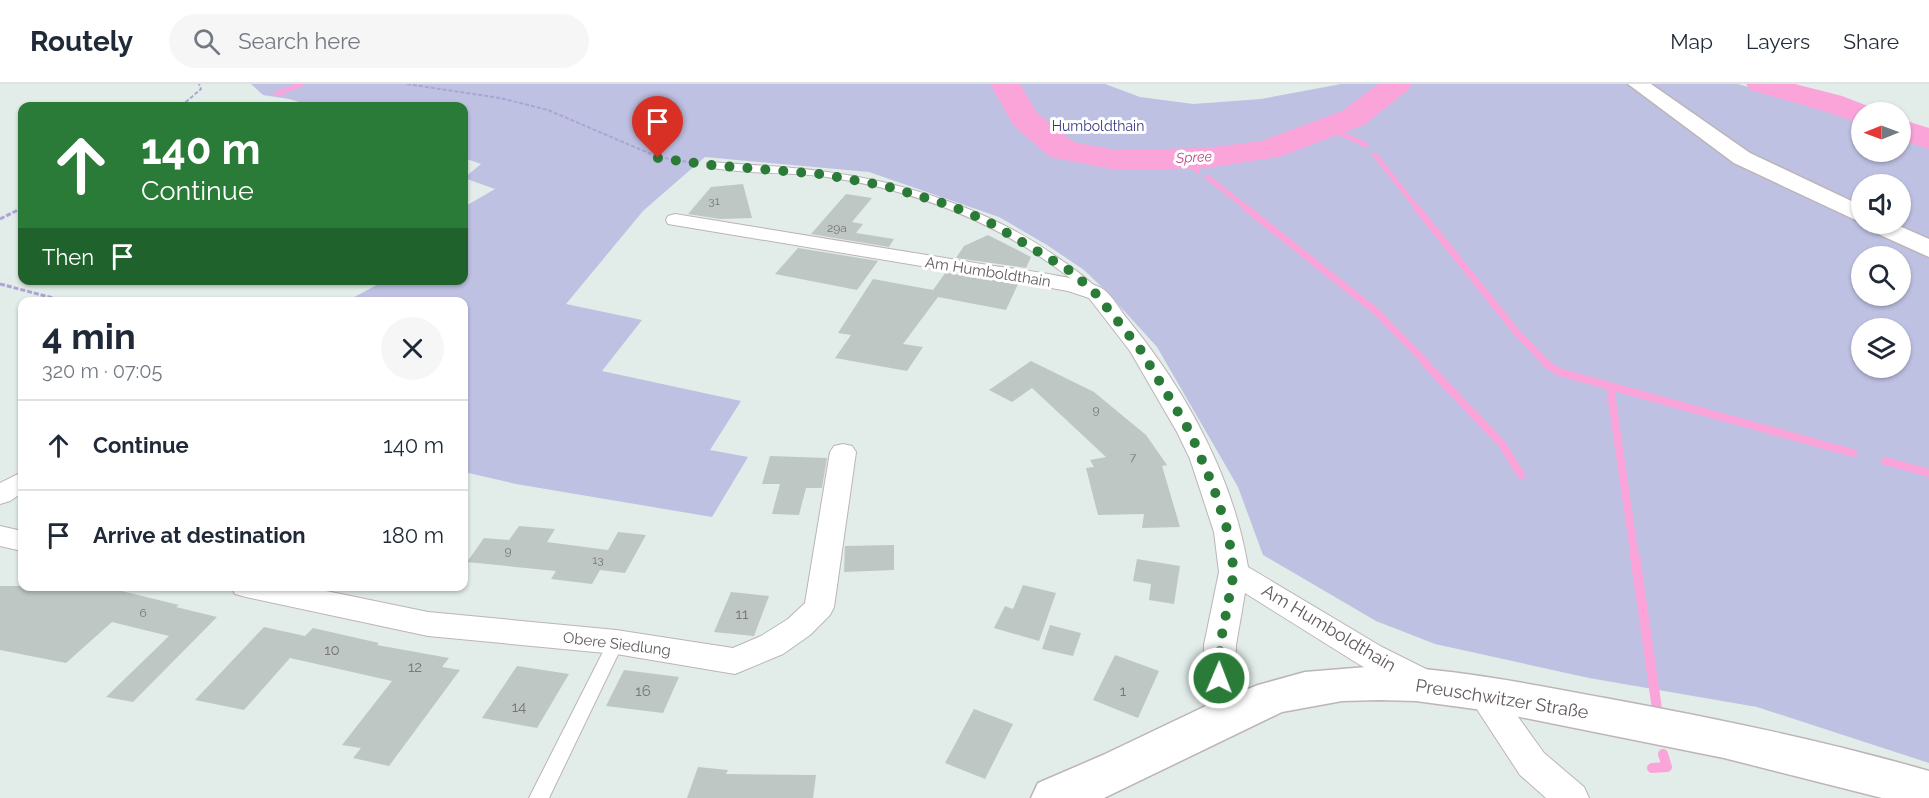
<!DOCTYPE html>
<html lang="en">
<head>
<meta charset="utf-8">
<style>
  body { margin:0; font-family:Raleway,sans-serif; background:#f6f6f7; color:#1f2937; height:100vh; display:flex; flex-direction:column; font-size:22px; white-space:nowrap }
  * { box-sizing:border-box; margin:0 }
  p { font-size:20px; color:#747a83 }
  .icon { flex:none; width:33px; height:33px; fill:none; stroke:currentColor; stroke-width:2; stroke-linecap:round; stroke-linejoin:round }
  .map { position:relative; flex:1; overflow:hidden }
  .side { position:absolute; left:18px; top:213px; width:450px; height:294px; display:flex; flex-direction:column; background:#fff; border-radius:12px; box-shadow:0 2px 4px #0004 }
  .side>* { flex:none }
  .top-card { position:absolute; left:18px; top:18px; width:450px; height:183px; border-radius:12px; box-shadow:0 2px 4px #0004; background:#297b37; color:#fff; overflow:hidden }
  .needle { width:39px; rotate:269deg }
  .tools { position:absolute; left:1851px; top:18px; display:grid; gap:12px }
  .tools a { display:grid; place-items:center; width:60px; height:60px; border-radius:50%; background:#fff; box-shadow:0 2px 4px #0004; font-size:30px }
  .pin { position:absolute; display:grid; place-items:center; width:51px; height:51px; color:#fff; margin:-62px -26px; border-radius:50% 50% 50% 0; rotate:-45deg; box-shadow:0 0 6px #0007 }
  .pin .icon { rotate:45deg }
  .me { position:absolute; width:66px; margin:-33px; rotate:1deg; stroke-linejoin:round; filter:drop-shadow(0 0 4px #0008) }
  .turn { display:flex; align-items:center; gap:21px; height:126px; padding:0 24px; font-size:27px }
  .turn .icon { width:78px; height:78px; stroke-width:2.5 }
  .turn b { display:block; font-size:42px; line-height:51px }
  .then { display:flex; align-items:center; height:57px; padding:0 24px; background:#0003; gap:12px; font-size:22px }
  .round { display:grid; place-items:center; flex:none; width:63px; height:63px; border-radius:32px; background:#f6f6f7 }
  .headline { display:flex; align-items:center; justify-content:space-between; height:102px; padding:0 24px }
  h1 { font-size:36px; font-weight:700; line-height:45px }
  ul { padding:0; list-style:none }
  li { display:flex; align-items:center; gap:18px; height:90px; padding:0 24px; border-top:2px solid #e0e1e3 }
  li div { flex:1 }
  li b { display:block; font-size:22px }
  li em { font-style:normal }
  header { display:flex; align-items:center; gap:36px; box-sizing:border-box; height:84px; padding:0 30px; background:#fff; border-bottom:2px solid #e0e1e3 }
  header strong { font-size:28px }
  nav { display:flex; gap:33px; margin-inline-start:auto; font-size:21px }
  .search { width:420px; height:54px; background:#f6f6f7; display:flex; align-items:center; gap:15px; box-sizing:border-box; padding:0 21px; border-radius:33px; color:#747a83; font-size:22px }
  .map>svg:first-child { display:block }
  .green { fill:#bfc1e3; fill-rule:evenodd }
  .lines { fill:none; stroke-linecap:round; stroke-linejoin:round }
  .stream-far3 { stroke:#faa4da; stroke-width:5 }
  .stream-far2 { stroke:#faa4da; stroke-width:7 }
  .stream-far1 { stroke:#faa4da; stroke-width:8 }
  .stream { stroke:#faa4da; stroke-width:10 }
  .river { fill:#faa4da; fill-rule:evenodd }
  .building { fill:#bec7c4 }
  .service-casing { stroke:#bcb4b8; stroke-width:2 }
  .minor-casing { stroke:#bcb4b8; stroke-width:2 }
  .tertiary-casing { stroke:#bcb4b8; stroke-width:3 }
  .path-far1 { stroke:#ada3d4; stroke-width:2; stroke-dasharray:4 2; stroke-linecap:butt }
  .path { stroke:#ada3d4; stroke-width:3; stroke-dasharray:5 2; stroke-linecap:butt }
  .service { fill:#fff; fill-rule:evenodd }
  .minor { fill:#fff; fill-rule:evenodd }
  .tertiary { fill:#fff; fill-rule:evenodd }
  .route { stroke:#297b37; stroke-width:10; stroke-dasharray:0 18 }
  .labels { text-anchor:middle; stroke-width:6; stroke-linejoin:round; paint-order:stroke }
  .number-label { font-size:12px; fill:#797578 }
  .far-park-label { font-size:14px; fill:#393a82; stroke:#fff }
  .far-water-label { font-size:14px; font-style:italic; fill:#bc4887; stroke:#fff }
  .street-label { font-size:15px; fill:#625a5e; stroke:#fff }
  .near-number-label { font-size:15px; fill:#797578 }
  .near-street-label { font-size:18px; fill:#625a5e; stroke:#fff }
</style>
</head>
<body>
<header>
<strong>Routely</strong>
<div class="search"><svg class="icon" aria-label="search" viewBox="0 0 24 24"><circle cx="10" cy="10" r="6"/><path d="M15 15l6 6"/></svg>Search here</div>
<nav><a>Map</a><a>Layers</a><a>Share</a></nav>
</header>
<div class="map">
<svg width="1929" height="714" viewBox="0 0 1929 714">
  <rect width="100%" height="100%" fill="#e2ece9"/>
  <path class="green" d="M251,0H1105L1140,13L1193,20L1261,15L1341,0H1738L1810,20L1861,38L1862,68H1900L1901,51L1929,61V679L1757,623L1589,594L1435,560L1376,537L1263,471L1238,403L1157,263L1106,207L1084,186L1047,161L999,133L869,88L705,73L643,127L566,220L642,236L602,287L741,317L710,366L748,373L712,433L516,400L464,388V218L347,217L384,197L464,196V123L495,105L464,94L481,80L464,74V22H313L289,15L263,11ZM1862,100H1900V140H1862ZM1862,172H1900V212H1862ZM1862,244H1900V284H1862Z"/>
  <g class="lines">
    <path class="stream-far3" d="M277,10L301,0
      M1329,44L1366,61
      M1375,71L1418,125
      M1182,74L1198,87
      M1207,93L1248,125"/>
    <path class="stream-far2" d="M1246,124L1378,229L1427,280
      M1417,124L1518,250L1547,280"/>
    <path class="stream-far1" d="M1425,279L1502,360L1521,391
      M1545,279L1559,288L1853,369
      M1610,303L1635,474
      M1885,377L1929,389"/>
    <path class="stream" d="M1635,472L1657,625
      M1652,684L1667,683L1663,670"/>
    <path class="river" d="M990,0H1020L1037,29L1073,58L1116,66L1206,64L1261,57L1342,27L1378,0H1412L1408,6L1364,41L1279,73L1206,84L1116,86L1050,73L1014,42Z
      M1746,0H1795L1842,12L1873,24L1876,28H1862V40L1820,26L1750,6Z
      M1900,35L1929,44V65L1900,56Z"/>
  </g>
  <path class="building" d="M743,100L752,134L720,135L688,130L711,103Z
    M846,110L872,114L852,138L863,140L856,149L894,155L889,163L811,150Z
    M988,151L1031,173L1026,184L956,174L964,162Z
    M798,164L878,177L857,206L775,190Z
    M946,188L1018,200L1006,226L938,213L903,260L923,263L907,287L835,274L851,251L838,249L873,195L933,206Z
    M1031,277L1094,308L1146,351L1167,381L1162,382L1180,443L1142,444L1144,430L1098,431L1086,384L1094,383L1090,376L1106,373L1032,304L1012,318L989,306Z
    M770,372L827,374L822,404H806L799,431L772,430L780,400H762Z
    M519,442L555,445L547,458L608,466L618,448L646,451L625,489L600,486L592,500L551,495L556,487L467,478L484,454L509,456Z
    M894,461V486L844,488L845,462Z
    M1137,475L1180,482L1174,520L1149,516L1151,500L1133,497Z
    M1023,501L1056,509L1039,557L994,544L1005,522L1013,525Z
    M0,502H101L179,521L176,523L217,533L133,618L106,613L169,552L112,538L66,579L0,566Z
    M731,508L769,512L754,552L714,548Z
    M1050,541L1081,549L1073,572L1042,565Z
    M264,543L305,552L313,544L379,559L377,561L449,574L442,583L460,586L389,682L353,674L361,664L342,661L392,597L290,574L244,626L195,616Z
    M1115,571L1159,587L1138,634L1093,616Z
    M517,582L569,590L537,644L482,634Z
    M624,586L679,593L663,629L606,622Z
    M974,625L1013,640L985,695L945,679Z
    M698,683L728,686L726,690L816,691L813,714H687Z"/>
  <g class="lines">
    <g class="service-casing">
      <path id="service" d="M710,78C747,81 783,82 820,87C900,97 984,123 1051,169C1068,181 1087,193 1101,209L1095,212L1091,211C1013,144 923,106 820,92C783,88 743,90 707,83V79Z
        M616,552L622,553L624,558L549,714H529L608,558L610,553Z"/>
    </g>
    <g class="minor-casing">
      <path id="minor" d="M675,130C779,147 884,164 988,181C1014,185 1084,193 1103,205C1113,212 1121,228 1129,237C1186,307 1233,392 1248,483L1382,563L1434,589L1438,598L1434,607L1422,611L1410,607L1360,581L1245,509L1236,561L1235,594L1241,634L1236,644L1224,648L1212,644L1207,634L1203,594L1204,561L1219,488L1214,448L1190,375L1177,348L1130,267L1089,214L1068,207L1012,197L668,140L666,136L668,132Z
        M843,360L852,362L856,368L834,523L830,531L810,551L783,570L735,590L616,570L428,552L246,513L235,510L231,502H302L428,528L616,546L733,564L761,552L788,535L805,519L830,368L834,362Z
        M22,388V409L10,417L0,420V399Z
        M0,442L22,447V467L0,462Z
        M1481,594L1493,598L1544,669L1584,703L1589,714H1546L1520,691L1465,607L1469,598Z"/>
    </g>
    <g class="tertiary-casing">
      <path id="tertiary" d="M1628,0H1651L1750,69L1862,122V139L1734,79Z
        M1864,140H1895L1929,155V173L1867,145Z
        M1379,582C1456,585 1529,600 1605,614C1714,634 1822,656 1929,687V714H1882L1724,674L1490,627L1416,617L1379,616L1342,617L1282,628L1104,714H1031L1038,699L1103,671L1212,619L1258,601L1305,588Z"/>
    </g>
    <path class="path-far1" d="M407,0L500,14L548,26L658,73L694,79
      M181,22L201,5L199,0
      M20,125L22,124"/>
    <path class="path" d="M0,135L22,124
      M0,200L68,218"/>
    <use href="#service" class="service"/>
    <use href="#minor" class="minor"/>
    <use href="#tertiary" class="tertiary"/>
  </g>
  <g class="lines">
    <path class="route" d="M658,74L710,81L820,90L886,102L949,121L987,137L1072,188L1096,210L1140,265L1190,348L1213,402L1228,448L1234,488L1220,561L1219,594"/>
  </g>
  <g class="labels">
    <g class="number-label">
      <text x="714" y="121">31</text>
      <text x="837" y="148">29a</text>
      <text x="1096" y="330">9</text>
      <text x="1133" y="377">7</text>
      <text x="508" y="471">9</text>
      <text x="598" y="480">13</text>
      <text x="143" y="533">6</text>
    </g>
    <g class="far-park-label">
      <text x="1098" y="47">Humboldthain</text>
    </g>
    <g class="far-water-label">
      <text transform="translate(1194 73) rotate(-3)" y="5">Spree</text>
    </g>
    <g class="street-label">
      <text transform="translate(988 188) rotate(9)" y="5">Am Humboldthain</text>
      <text transform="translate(617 560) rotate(7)" y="5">Obere Siedlung</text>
    </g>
    <g class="near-number-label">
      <text x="742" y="535">11</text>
      <text x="332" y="571">10</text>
      <text x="415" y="588">12</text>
      <text x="643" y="612">16</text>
      <text x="1123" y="612">1</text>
      <text x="519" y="628">14</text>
    </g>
    <g class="near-street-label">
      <text transform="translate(1329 544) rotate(31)" y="6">Am Humboldthain</text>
      <text transform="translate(1502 615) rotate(9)" y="6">Preuschwitzer Straße</text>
    </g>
  </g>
</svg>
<div class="tools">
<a><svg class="needle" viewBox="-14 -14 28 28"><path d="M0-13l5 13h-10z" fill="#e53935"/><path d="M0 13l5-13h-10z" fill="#747a83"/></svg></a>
<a><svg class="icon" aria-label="sound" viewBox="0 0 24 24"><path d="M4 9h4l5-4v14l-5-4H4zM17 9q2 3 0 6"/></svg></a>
<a><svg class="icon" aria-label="search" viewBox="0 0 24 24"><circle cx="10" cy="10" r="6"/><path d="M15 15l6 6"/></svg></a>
<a><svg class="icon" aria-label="layers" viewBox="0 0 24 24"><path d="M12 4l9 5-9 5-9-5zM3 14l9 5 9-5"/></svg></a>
</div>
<div class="pin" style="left:658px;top:74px;background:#d93025"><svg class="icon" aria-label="arrive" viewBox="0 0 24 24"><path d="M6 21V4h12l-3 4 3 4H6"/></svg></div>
<svg class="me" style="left:1219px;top:594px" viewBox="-20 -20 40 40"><circle r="17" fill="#297b37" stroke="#fff" stroke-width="3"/><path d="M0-11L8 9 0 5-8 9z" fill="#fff"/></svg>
<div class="top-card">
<div class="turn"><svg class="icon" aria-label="ahead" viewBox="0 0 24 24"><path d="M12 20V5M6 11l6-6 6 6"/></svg><div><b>140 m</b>Continue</div></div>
<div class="then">Then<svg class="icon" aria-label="arrive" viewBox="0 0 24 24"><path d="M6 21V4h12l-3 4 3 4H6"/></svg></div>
</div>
<section class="side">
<div class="headline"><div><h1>4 min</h1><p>320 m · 07:05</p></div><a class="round"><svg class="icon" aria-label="close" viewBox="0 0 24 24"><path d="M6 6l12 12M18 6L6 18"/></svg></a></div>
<ul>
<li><svg class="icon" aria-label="ahead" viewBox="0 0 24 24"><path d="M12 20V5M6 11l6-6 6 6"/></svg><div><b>Continue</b></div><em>140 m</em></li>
<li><svg class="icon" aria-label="arrive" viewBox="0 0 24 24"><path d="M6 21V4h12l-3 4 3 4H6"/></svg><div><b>Arrive at destination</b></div><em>180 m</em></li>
</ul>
</section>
</div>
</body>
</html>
